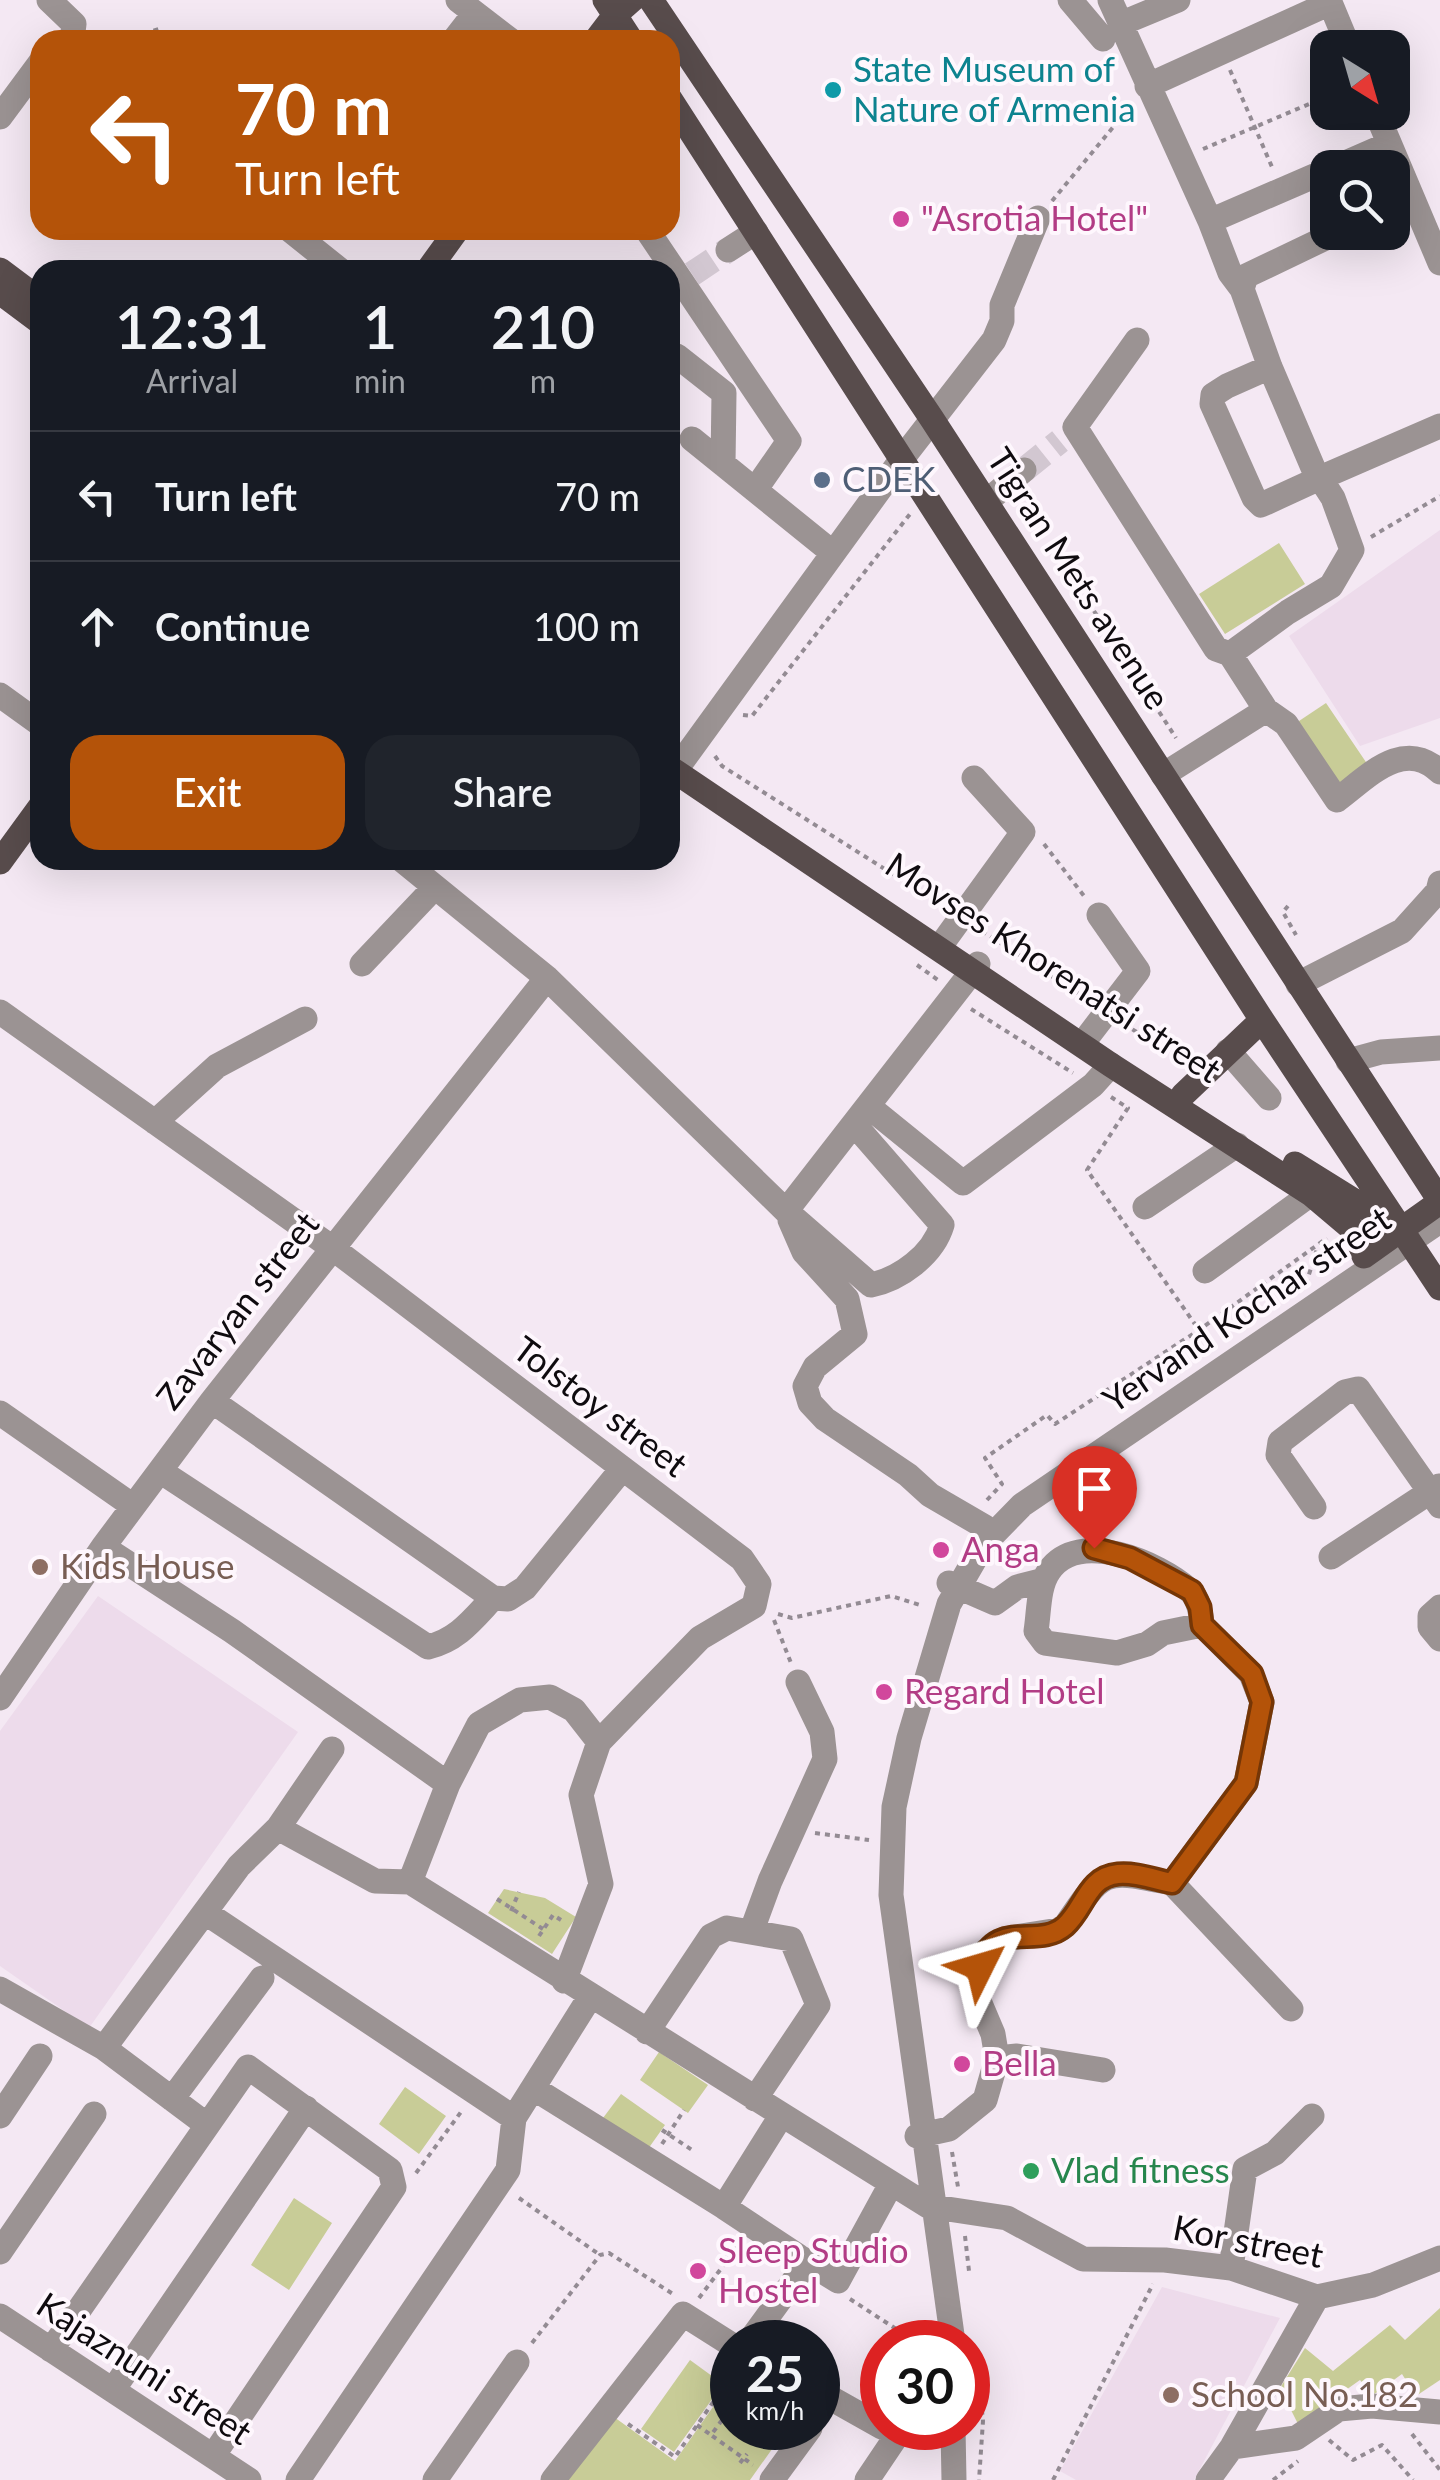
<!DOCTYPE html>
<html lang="en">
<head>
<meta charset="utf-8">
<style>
  body { margin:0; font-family:Lato,sans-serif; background:#20242c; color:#f1f3f6; height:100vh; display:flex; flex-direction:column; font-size:38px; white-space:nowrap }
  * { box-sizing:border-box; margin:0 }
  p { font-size:32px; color:#9ea1a6 }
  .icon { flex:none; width:55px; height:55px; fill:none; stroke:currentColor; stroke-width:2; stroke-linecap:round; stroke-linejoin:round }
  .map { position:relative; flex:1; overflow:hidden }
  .details { position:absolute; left:30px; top:260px; width:650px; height:610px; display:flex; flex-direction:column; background:#171b24; border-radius:30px; box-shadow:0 10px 40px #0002 }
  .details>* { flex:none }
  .banner { position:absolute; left:30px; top:30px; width:650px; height:210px; border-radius:30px; box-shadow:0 10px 40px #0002; background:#b45309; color:#fff; overflow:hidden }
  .needle { width:65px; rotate:143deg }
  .tools { position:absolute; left:1310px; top:30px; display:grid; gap:20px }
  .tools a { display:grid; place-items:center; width:100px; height:100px; border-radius:20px; background:#171b24; box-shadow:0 10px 40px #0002; font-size:50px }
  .speed { position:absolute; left:710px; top:2320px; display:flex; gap:20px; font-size:50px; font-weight:700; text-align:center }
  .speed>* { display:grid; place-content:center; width:130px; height:130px; border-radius:50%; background:#171b24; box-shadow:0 10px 40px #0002; line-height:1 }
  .speed small { font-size:25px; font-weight:400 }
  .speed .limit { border:15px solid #d22; background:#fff; color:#111 }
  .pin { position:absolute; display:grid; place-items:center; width:85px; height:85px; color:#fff; margin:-102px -42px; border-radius:50% 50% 50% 0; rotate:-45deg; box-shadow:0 0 10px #0007 }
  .pin .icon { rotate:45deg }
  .me { position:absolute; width:110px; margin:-55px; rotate:50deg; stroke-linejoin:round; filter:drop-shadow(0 0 8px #0008) }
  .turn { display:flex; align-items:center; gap:35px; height:210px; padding:0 40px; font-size:45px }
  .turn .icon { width:130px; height:130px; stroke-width:2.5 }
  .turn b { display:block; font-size:70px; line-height:85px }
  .eta { display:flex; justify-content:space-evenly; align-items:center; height:170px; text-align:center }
  .eta b { font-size:60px; font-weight:600; line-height:70px }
  .button { display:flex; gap:20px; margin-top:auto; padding:20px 40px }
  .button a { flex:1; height:115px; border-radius:30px; background:#b45309; color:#fff; font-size:40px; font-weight:600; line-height:115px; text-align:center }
  .button a+a { background:#20242c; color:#f1f3f6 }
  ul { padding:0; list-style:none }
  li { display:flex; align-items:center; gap:30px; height:130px; padding:0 40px; border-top:2px solid #363941 }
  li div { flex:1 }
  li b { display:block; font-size:38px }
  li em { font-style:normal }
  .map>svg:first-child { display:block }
  .built { fill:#eddbeb }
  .green { fill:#c8cc97 }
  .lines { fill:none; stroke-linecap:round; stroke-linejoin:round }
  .minor-tunnel { stroke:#d2c7d1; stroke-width:25; stroke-dasharray:25 12; stroke-linecap:butt }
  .path { stroke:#938b93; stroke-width:4; stroke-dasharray:5 5; stroke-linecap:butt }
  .minor { stroke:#9b9393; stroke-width:25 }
  .major { stroke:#584c4c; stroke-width:25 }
  .route-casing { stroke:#753606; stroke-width:25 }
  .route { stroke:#b45309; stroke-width:18 }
  .culture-dot { fill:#0f9aa8; stroke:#fef7fd; stroke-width:4 }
  .hotel-dot { fill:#d1479c; stroke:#fef7fd; stroke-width:4 }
  .service-dot { fill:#5c6f8a; stroke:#fef7fd; stroke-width:4 }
  .education-dot { fill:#8d6e63; stroke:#fef7fd; stroke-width:4 }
  .leisure-dot { fill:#2e9e5b; stroke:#fef7fd; stroke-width:4 }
  .labels { text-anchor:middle; stroke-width:8; stroke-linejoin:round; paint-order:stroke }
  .culture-label { font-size:35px; fill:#0d838f; stroke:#fef7fd; text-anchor:start }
  .hotel-label { font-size:35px; fill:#b23c85; stroke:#fef7fd; text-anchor:start }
  .service-label { font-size:35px; fill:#4e5e75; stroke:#fef7fd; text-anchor:start }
  .street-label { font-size:35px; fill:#0f0b0f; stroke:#fef7fd }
  .education-label { font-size:35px; fill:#785e54; stroke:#fef7fd; text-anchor:start }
  .leisure-label { font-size:35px; fill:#27864d; stroke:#fef7fd; text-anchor:start }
</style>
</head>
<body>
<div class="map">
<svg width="1440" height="2480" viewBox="0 0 1440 2480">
  <rect width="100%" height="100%" fill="#f4e8f3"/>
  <path class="built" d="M1440,530V718L1360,746L1289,636Z
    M98,1596L298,1732L89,2028L0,1966V1731Z
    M1162,2287L1280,2318L1194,2480H1076L1060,2471Z"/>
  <path class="green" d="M1279,543L1305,584L1225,634L1199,594Z
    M1326,703L1370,768L1342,789L1296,723Z
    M504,1889L545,1898L576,1917L552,1954L488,1913Z
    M659,2052L708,2085L688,2113L640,2080Z
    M405,2087L446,2116L419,2154L379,2124Z
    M621,2094L665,2125L648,2149L603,2118Z
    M294,2198L332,2223L289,2290L251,2265Z
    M1440,2308V2380L1416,2396L1402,2374L1373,2395L1360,2380L1298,2424L1280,2388L1305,2348L1333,2371L1390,2325L1405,2340Z
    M690,2360L723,2384L674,2452L641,2429Z
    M727,2387L732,2391V2428H787L750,2480H565L614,2417L675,2461Z"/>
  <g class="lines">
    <path class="minor-tunnel" d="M692,274L728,250
      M1024,470L1060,441"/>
    <path class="path" d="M125,40L162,28
      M1230,70L1272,167
      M1203,149L1328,96
      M1052,201L1119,120
      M1371,537L1440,496
      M1094,611L1176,738
      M743,715L752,716L910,514
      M715,756L722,766L940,904
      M1044,844L1084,896
      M1288,906L1283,912L1296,935
      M982,931L1087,999
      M917,965L938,980
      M971,1009L1073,1073
      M1124,1024L1168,1052
      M1111,1097L1128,1108L1087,1170L1199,1330
      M1306,1284L1318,1246
      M987,1500L1002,1484L985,1458L1047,1415L1055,1424L1199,1330L1327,1238
      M778,1614L792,1618L891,1596L923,1606
      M774,1620L791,1663
      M815,1833L869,1840
      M497,1899L543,1929
      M511,1911L519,1892
      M539,1936L553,1915L561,1920
      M662,2130L692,2150
      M662,2144L684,2110
      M952,2152L958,2187
      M416,2173L461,2112
      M519,2198L600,2255
      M965,2236L969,2271
      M699,2298L738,2246
      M850,2299L907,2336L903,2342
      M907,2336L925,2339
      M532,2343L600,2255L609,2253L673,2294
      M976,2350L983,2421L979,2480
      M869,2396L882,2374
      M728,2412L711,2435L753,2465
      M628,2424L675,2457L732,2375
      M697,2425L711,2435
      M1412,2434L1440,2470
      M1329,2440L1353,2460L1382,2445L1413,2480
      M740,2463L747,2454
      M1053,2480L1153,2284
      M1273,2480L1298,2461"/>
    <path class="minor" d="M49,0L74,24L72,40
      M458,0L510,40
      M1070,0L1103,39
      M1110,0L1210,221L1230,273L1242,289
      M1329,0L1349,48
      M1120,24L1178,0
      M454,40L475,13
      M1147,86L1330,3
      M1376,112L1440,263
      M0,117L40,63
      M1334,168L1389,144
      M1210,221L1328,170
      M290,230L340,270
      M647,230L789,441L755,490
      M1338,232L1246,276L1242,289L1270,367L1314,470L1320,478L1440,426
      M728,250L756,232
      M1137,340L1075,427L1216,649L1230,654L1266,710L1286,724L1337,800C1368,777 1403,737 1440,772
      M670,358L677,356L724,393L723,464
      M692,439L833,553
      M986,502L1024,470
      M1230,654L1288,612L1331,586L1352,550L1333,498L1320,478L1261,505L1254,498L1212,404L1213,395L1227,386L1270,367
      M0,695L40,724
      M675,771L901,460L994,340L1002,321V305L1038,218
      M1163,775L1266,710
      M402,860L547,978L786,1211L871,1285C900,1279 933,1255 942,1225L854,1124
      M944,941L1023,832L974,778
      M362,964L434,888
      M1298,984L1402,931L1438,891L1440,883
      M0,1012L331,1247L742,1559L759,1584L754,1606L700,1638L599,1742L581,1795L601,1884L564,1981
      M1089,1035L1138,971L1099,915
      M1228,1051L1269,1098
      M1348,1061L1381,1052L1440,1048
      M868,1106L963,1183L1093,1085L1111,1065
      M155,1122L217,1066L305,1019
      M1145,1207L1237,1145
      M786,1211L978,964
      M790,1220L804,1252L847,1299L855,1334L815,1367L805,1386L810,1403L825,1419L908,1475L930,1495L985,1527
      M1205,1271L1311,1194
      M212,1401L493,1598L508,1599L525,1588L622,1469
      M0,1413L133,1506
      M160,1471L428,1647C458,1640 473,1619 493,1598
      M1314,1507L1278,1455L1280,1442L1345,1392L1358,1389L1440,1506
      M103,1547L232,1631L448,1784
      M1331,1557L1439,1486
      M949,1583L995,1603L1017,1587L1044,1580
      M1440,1607L1430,1616V1627L1440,1639
      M0,1698L103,1547L212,1401L547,978
      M278,1828L375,1881L410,1882L928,2206L1007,2218L1083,2259L1165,2260L1231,2268L1317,2297L1373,2285L1440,2258
      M410,1882L448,1784L479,1724L520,1700L550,1697L574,1710L599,1742
      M1172,1883L1291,2009
      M206,1913L514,2118
      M752,1930L770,1881L825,1759L822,1732L798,1682
      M0,1989L104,2048L207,2125
      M647,2032L711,1936L727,1928L791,1939L818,2005L755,2099
      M104,2048L239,1866L278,1828L332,1749
      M997,2058L1017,2056L1103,2070
      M533,2088L724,2207L798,2256L801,2271L749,2342
      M172,2099L262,1978
      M0,2116L40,2056
      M917,2136L949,2129L985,2100L997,2058L993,2034L976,1994L986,1951L1004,1939L1059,1930L1066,1925C1105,1867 1104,1870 1172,1883L1246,1783L1262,1702L1251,1674L1202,1625L1163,1633L1147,1644L1117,1653L1045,1643L1036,1631C1039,1613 1038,1586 1049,1571C1078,1528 1159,1563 1189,1590C1199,1598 1201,1613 1202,1625
      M724,2207L781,2116
      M0,2252L94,2114
      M798,2256L838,2281L891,2184
      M1231,2268L1245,2169L1275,2153L1312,2116
      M0,2316L249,2480
      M953,2342L891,1895L894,1807L909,1738L949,1604L983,1545L1022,1505L1440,1221
      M51,2350L248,2067L390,2170L394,2187L213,2456
      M113,2390L306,2108
      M818,2391L882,2427
      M888,2428L900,2431L937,2428
      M953,2428L954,2480
      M1232,2447L1296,2438L1339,2409L1372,2406L1440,2412
      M298,2480L508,2170L514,2118L590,1997
      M435,2480L517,2362
      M553,2480L683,2314L732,2345
      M772,2480L810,2428
      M867,2480L900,2431
      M1208,2480L1232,2447L1317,2297"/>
    <path class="major" d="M605,0L631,40
      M651,0L932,419L1440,1201
      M596,40L615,15L632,0
      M670,99L1262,1020L1440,1288
      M0,270L40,300
      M428,270L457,230
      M0,292L40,322
      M670,768L1111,1065L1311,1194L1356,1232L1364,1256L1440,1202
      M0,862L40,807
      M1183,1095L1262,1020
      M1295,1164L1393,1225"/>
  </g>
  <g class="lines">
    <g class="route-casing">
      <path id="route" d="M980,1967C994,1917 1038,1950 1065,1926C1085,1908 1087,1877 1118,1874C1135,1872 1156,1880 1172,1883L1246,1783L1262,1702L1252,1674L1202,1625L1200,1607L1192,1591L1130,1558L1094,1548"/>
    </g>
    <use href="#route" class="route"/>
  </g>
  <circle class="culture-dot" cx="833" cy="90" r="10"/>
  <g class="hotel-dot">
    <circle cx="901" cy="219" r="10"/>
    <circle cx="941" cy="1550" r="10"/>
    <circle cx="884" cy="1692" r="10"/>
    <circle cx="962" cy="2064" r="10"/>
    <circle cx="698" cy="2271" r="10"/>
  </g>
  <circle class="service-dot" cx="822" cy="480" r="10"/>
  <g class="education-dot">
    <circle cx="40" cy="1567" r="10"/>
    <circle cx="1171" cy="2395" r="10"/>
  </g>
  <circle class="leisure-dot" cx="1031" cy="2171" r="10"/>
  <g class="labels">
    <g class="culture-label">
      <text x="853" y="82">State Museum of<tspan x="853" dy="40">Nature of Armenia</tspan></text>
    </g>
    <g class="hotel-label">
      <text x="921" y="231">"Asrotia Hotel"</text>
      <text x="961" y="1562">Anga</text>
      <text x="904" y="1704">Regard Hotel</text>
      <text x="982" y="2076">Bella</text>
      <text x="718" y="2263">Sleep Studio<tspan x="718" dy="40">Hostel</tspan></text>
    </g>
    <g class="service-label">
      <text x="842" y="492">CDEK</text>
    </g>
    <g class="street-label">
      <text transform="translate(1078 579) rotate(57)" y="12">Tigran Mets avenue</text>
      <text transform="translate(1053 968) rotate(33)" y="12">Movses Khorenatsi street</text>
      <text transform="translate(1247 1310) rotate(-34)" y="12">Yervand Kochar street</text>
      <text transform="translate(238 1311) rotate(-52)" y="12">Zavaryan street</text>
      <text transform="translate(600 1407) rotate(37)" y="12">Tolstoy street</text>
      <text transform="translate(1248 2242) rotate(11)" y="12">Kor street</text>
      <text transform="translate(144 2369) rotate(33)" y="12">Kajaznuni street</text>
    </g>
    <g class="education-label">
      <text x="60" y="1579">Kids House</text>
      <text x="1191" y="2407">School No.182</text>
    </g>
    <g class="leisure-label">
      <text x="1051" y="2183">Vlad fitness</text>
    </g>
  </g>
</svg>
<div class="tools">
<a><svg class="needle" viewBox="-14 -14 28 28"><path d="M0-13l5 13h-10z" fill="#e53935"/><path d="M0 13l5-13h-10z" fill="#9ea1a6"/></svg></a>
<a><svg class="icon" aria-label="search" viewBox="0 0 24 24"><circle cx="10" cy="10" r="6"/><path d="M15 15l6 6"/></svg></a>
</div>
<div class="speed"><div>25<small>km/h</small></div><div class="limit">30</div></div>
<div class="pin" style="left:1094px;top:1548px;background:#d93025"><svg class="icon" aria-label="arrive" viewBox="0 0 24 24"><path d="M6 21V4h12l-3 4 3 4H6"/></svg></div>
<svg class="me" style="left:980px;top:1967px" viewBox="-20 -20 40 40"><path d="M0-17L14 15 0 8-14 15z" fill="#b45309" stroke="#fff" stroke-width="4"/></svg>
<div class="banner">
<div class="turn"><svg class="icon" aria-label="left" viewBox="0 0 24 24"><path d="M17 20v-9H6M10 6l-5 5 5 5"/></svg><div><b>70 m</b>Turn left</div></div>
</div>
<section class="details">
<div class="eta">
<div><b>12:31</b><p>Arrival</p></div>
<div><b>1</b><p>min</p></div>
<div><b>210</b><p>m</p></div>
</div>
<ul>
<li><svg class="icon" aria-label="left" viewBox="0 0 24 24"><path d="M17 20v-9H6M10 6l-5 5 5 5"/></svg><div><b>Turn left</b></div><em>70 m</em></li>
<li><svg class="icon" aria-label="ahead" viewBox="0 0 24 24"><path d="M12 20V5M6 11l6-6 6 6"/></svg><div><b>Continue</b></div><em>100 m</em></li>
</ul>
<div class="button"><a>Exit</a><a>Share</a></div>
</section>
</div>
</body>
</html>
